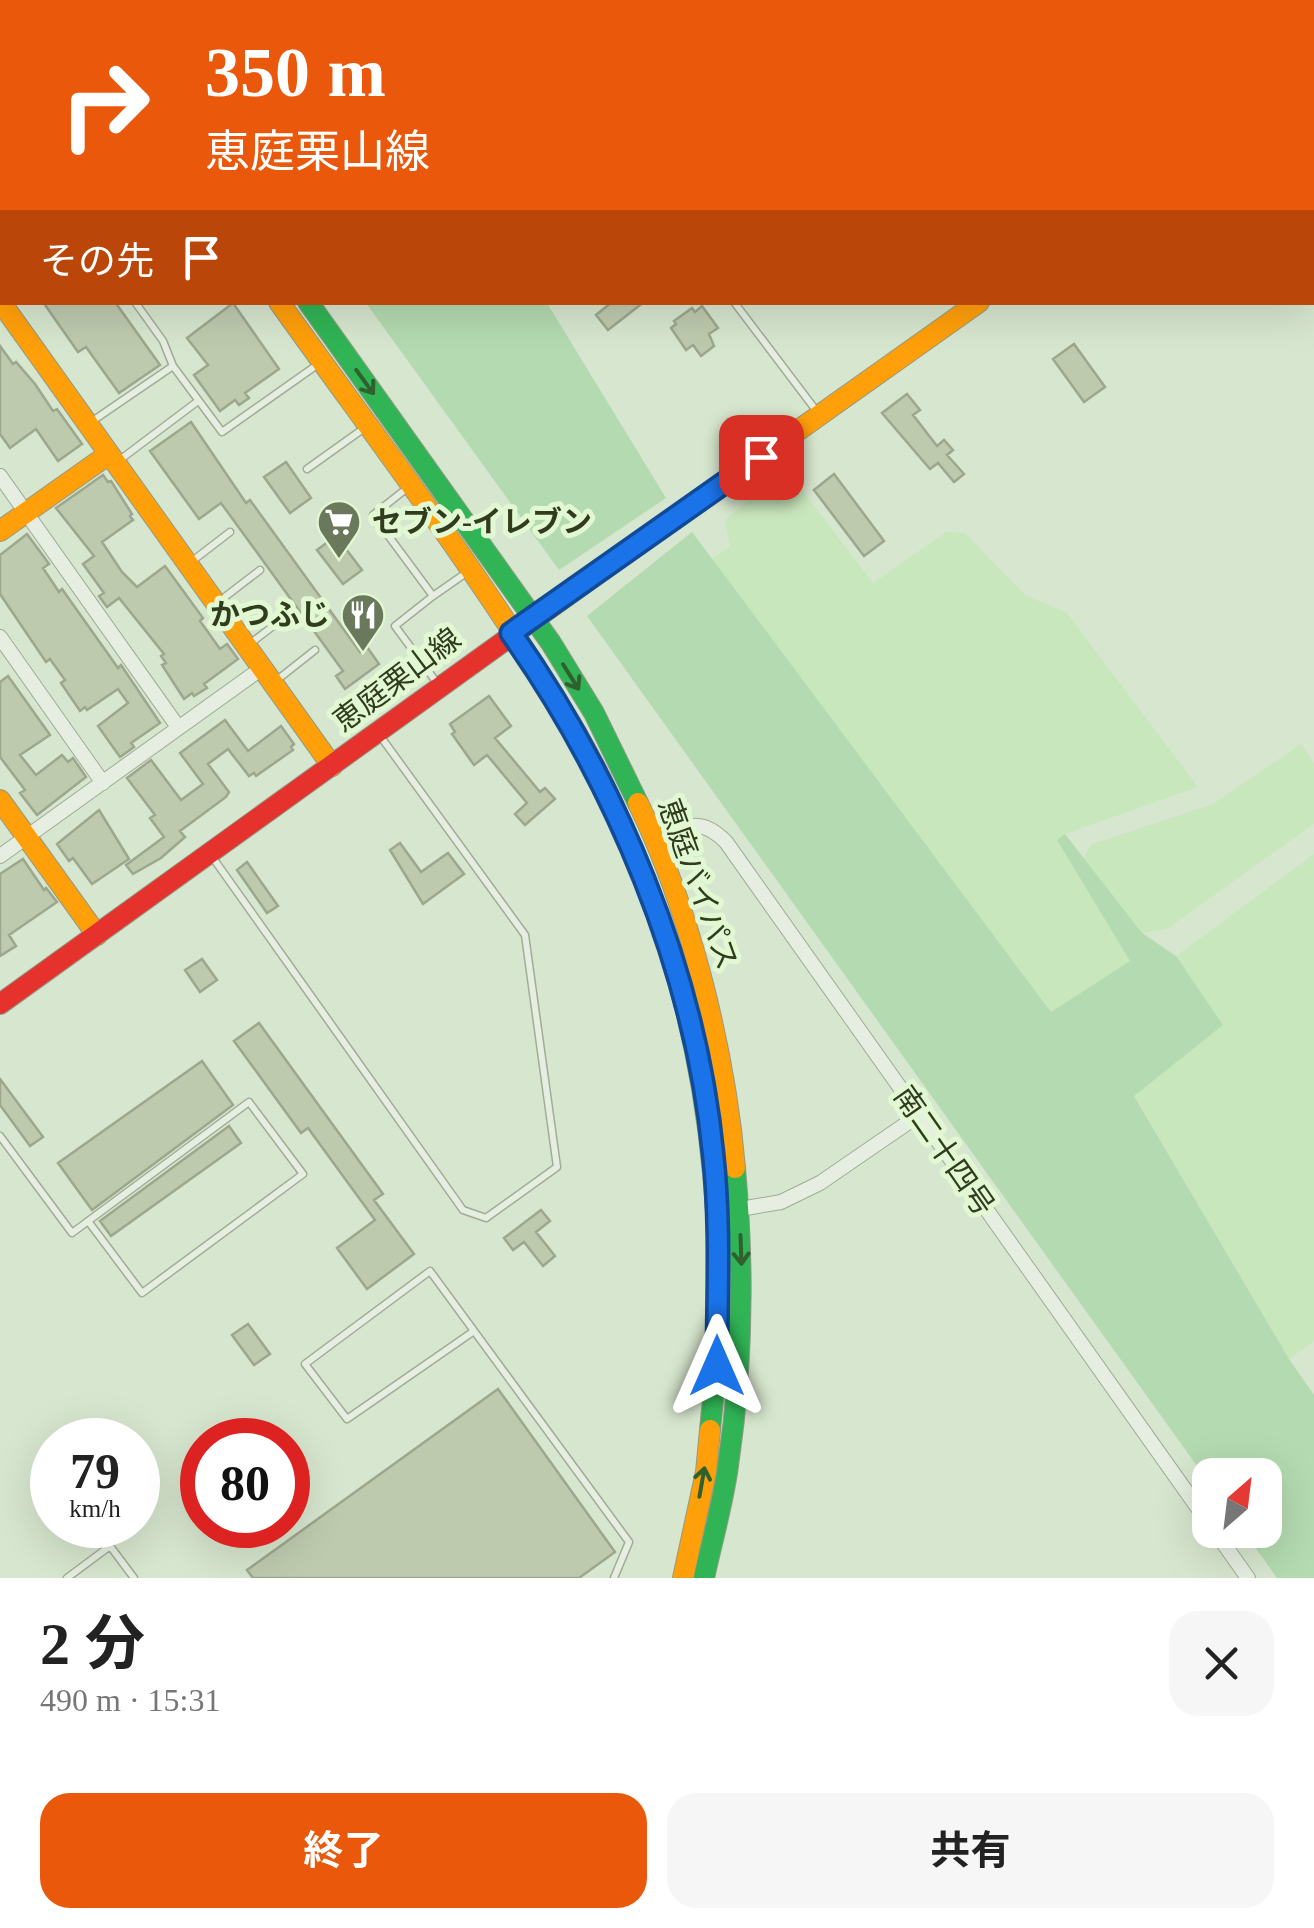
<!DOCTYPE html>
<html lang="ja">
<head>
<meta charset="utf-8">
<style>
  body { margin:0; font-family:"Times New Roman","Noto Sans JP",serif; background:#f6f6f6; color:#222; height:100vh; display:flex; flex-direction:column; font-size:38px; white-space:nowrap }
  * { box-sizing:border-box; margin:0 }
  p { font-size:32px; color:#767676 }
  .icon { flex:none; width:55px; height:55px; fill:none; stroke:currentColor; stroke-width:2; stroke-linecap:round; stroke-linejoin:round }
  .map { position:relative; height:1578px; overflow:hidden }
  .drawer { display:flex; flex-direction:column; background:#fff; flex:1 }
  .drawer>* { flex:none }
  .banner { position:absolute; left:0px; top:0px; width:1315px; height:305px; box-shadow:0 10px 40px #0002; background:#ea580c; color:#fff; overflow:hidden }
  .needle { width:65px; rotate:28deg }
  .tools { position:absolute; left:1192px; top:1458px; display:grid; gap:20px }
  .tools a { display:grid; place-items:center; width:90px; height:90px; border-radius:20px; background:#fff; box-shadow:0 10px 40px #0002; font-size:50px }
  .speed { position:absolute; left:30px; top:1418px; display:flex; gap:20px; font-size:50px; font-weight:700; text-align:center }
  .speed>* { display:grid; place-content:center; width:130px; height:130px; border-radius:50%; background:#fff; box-shadow:0 10px 40px #0002; line-height:1 }
  .speed small { font-size:25px; font-weight:400 }
  .speed .limit { border:15px solid #d22; background:#fff; color:#111 }
  .pin { position:absolute; display:grid; place-items:center; width:85px; height:85px; color:#fff; margin:-42px; border-radius:20px; box-shadow:0 5px 15px #0006 }
  .me { position:absolute; width:110px; margin:-55px; rotate:0deg; stroke-linejoin:round; filter:drop-shadow(0 0 8px #0008) }
  .turn { display:flex; align-items:center; gap:35px; height:210px; padding:0 40px; font-size:45px }
  .turn .icon { width:130px; height:130px; stroke-width:2.5 }
  .turn b { display:block; font-size:70px; line-height:85px }
  .then { display:flex; align-items:center; height:95px; padding:0 40px; background:#0003; gap:20px; font-size:38px }
  .round { display:grid; place-items:center; flex:none; width:105px; height:105px; border-radius:30px; background:#f6f6f6 }
  .headline { display:flex; align-items:center; justify-content:space-between; height:170px; padding:0 40px }
  h1 { font-size:60px; font-weight:700; line-height:75px }
  .cta { display:flex; gap:20px; margin-top:auto; padding:20px 40px }
  .cta a { flex:1; height:115px; border-radius:30px; background:#ea580c; color:#fff; font-size:40px; font-weight:700; line-height:115px; text-align:center }
  .cta a+a { background:#f6f6f6; color:#222 }
  .map>svg:first-child { display:block }
  .farmland { fill:#c9e7bd }
  .green { fill:#b3dab0 }
  .building { fill:#becaae; stroke:#9ca78d; stroke-width:2.5 }
  .lines { fill:none; stroke-linecap:round; stroke-linejoin:round }
  .lane-casing { stroke:#a1ac96; stroke-width:9 }
  .street-casing { stroke:#a1ac96; stroke-width:16 }
  .fast-casing { stroke:#919b86; stroke-width:22 }
  .slow-casing { stroke:#919b86; stroke-width:22 }
  .jam-casing { stroke:#919b86; stroke-width:22 }
  .lane { stroke:#e5eee0; stroke-width:6 }
  .street { stroke:#e5eee0; stroke-width:14 }
  .fast { stroke:#30b455; stroke-width:20 }
  .slow { stroke:#ff9f0a; stroke-width:20 }
  .jam { stroke:#e5322d; stroke-width:20 }
  .oneway { stroke:#30602e }
  .route-casing { stroke:#114b97; stroke-width:25 }
  .route { stroke:#1a73e8; stroke-width:18 }
  .labels { text-anchor:middle; stroke-width:10; stroke-linejoin:round; paint-order:stroke }
  .poi-label { font-size:30px; font-weight:bold; fill:#303c1d; stroke:#e1f8d3; text-anchor:start }
  .street-label { font-size:30px; fill:#303c1d; stroke:#e1f8d3 }
</style>
</head>
<body>
<div class="map">
<svg width="1314" height="1578" viewBox="0 0 1314 1578">
  <rect width="100%" height="100%" fill="#d7e6ce"/>
  <path class="farmland" d="M640,0H1207L1203,2Z
    M786,469L873,583L946,532L965,533L1025,595L1067,613L1198,787L1065,834L1057,840L1130,961L1051,1012L711,559L730,547L725,520Z
    M1301,744L1314,763V824L1167,929L1142,933L1084,859L1090,845L1213,804Z
    M1314,854V1341L1289,1359L1134,1095L1222,1025L1176,956Z"/>
  <path class="green" d="M366,303H547L666,498L559,570Z
    M692,532L1051,1012L1130,961L1057,840L1065,834L1142,933L1176,956L1223,1025L1134,1096L1289,1359L1314,1395V1578H1277L1243,1530H1265V1475H1210V1484L587,616Z"/>
  <path class="building" d="M43,302H115L160,365L119,393L86,347L78,352Z
    M612,302H644L608,330L596,315Z
    M233,303L279,369L245,393L249,398L239,405L235,400L220,411L194,375L208,365L187,338Z
    M702,306L718,328L709,334L714,346L701,356L693,345L686,350L671,328L676,324L674,321L692,308L695,312Z
    M1074,344L1105,387L1084,402L1053,359Z
    M0,346L13,364L16,362L35,384L53,411L57,409L82,444L58,461L36,429L10,448L0,434Z
    M907,394L920,410L913,415L937,446L944,440L953,450L947,455L964,474L954,482L938,463L930,469L882,413Z
    M191,422L246,503L250,500L360,652L367,647L379,664L345,689L336,676L343,671L221,503L199,519L150,451Z
    M286,462L311,498L290,513L264,477Z
    M834,474L884,541L864,556L814,490Z
    M103,475L108,482L111,481L132,514L130,516L133,520L102,542L122,572L137,587L165,566L203,618L200,621L220,649L227,644L238,659L204,684L207,688L194,696L192,693L184,699L162,665L166,663L161,656L164,654L119,598L107,607L99,596L104,593L83,564L94,556L56,508Z
    M27,534L49,564L43,568L59,592L62,589L118,668L121,665L160,723L131,743L134,747L120,757L98,726L128,703L118,689L87,710L85,707L80,711L61,683L65,680L50,659L46,662L0,594V555Z
    M336,536L362,570L343,584L317,550Z
    M8,676L50,735L20,755L36,775L62,755L68,762L73,758L86,777L37,815L20,793L25,790L0,757V682Z
    M489,696L511,726L495,738L540,792L545,788L555,799L525,825L515,814L527,803L487,755L474,765L452,734L455,732L450,724Z
    M225,720L248,751L281,726L294,744L291,747L293,750L256,776L254,773L249,776L228,749L208,764L229,792L226,797L180,831L185,837L161,858L133,874L126,865L164,837L150,818L155,815L127,778L151,760L181,800L203,784L180,753Z
    M99,810L129,859L92,884L73,858L69,861L57,844Z
    M400,843L421,872L448,853L464,874L423,904L390,850Z
    M23,859L44,890L46,888L57,902L9,935L16,946L0,956V874Z
    M247,862L278,906L267,913L237,870Z
    M202,959L217,980L200,992L185,970Z
    M259,1023L383,1194L374,1200L414,1254L367,1289L337,1248L375,1220L308,1128L301,1133L234,1041Z
    M202,1061L233,1105L92,1210L58,1163Z
    M0,1079L43,1137L30,1146L0,1105Z
    M229,1126L241,1143L111,1236L100,1221Z
    M541,1210L550,1221L536,1232L555,1256L543,1266L524,1242L513,1250L504,1238Z
    M248,1324L270,1354L254,1365L232,1335Z
    M498,1389L615,1552L579,1578H253L247,1570Z"/>
  <g class="lines">
    <g class="lane-casing">
      <path id="lane" d="M0,112L2,116
        M135,302L163,341L173,366L222,432L317,365
        M734,302L818,413
        M91,422L173,366
        M121,459L198,401
        M307,469L363,429
        M406,489L373,515L433,596L466,573
        M191,562L230,532
        M433,596L395,626L437,683
        M217,603L260,570
        M251,643L290,613
        M277,680L315,650
        M213,858L463,1210L486,1218L557,1167L525,935L378,733
        M0,1136L72,1233L249,1102L303,1174L142,1293L88,1221
        M474,1331L347,1419L305,1364L430,1271L629,1542L614,1578
        M67,1578L110,1546L134,1578"/>
    </g>
    <g class="street-casing">
      <path id="street" d="M0,476L178,727
        M0,637L103,783
        M654,839C685,827 700,815 726,842L1210,1525
        M0,856L262,668
        M740,1209L781,1202L820,1183L919,1115
        M1214,1530L1248,1578"/>
    </g>
    <g class="fast-casing">
      <path id="fast" d="M91,0L93,2
        M1312,64L1314,63
        M308,302L551,643L594,713L638,803
        M626,835C637,864 649,892 659,920C716,1083 729,1261 710,1430
        M704,1578C712,1541 723,1503 728,1466C743,1366 744,1268 735,1168"/>
    </g>
    <g class="slow-casing">
      <path id="slow" d="M65,0L67,2
        M0,301L332,766
        M279,302C358,413 441,522 516,637C557,699 599,765 626,835
        M700,500L979,302
        M0,531L109,454
        M0,800L97,935
        M638,803C690,909 725,1051 735,1168
        M683,1578L706,1472L710,1430"/>
    </g>
    <g class="jam-casing">
      <path id="jam" d="M0,44L2,42
        M0,1004L700,500"/>
    </g>
    <use href="#lane" class="lane"/>
    <use href="#street" class="street"/>
    <use href="#fast" class="fast"/>
    <use href="#slow" class="slow"/>
    <use href="#jam" class="jam"/>
  </g>
  <defs><path id="oneway-shaft" d="M-6 0H5M1.5-3L5.5 0L1.5 3" fill="none" stroke-width="1.6" stroke-linecap="round" stroke-linejoin="round" transform="scale(2.5)"/></defs>
  <g class="oneway">
    <use href="#oneway-shaft" transform="translate(365 382) rotate(54)"/>
    <use href="#oneway-shaft" transform="translate(571 677) rotate(58)"/>
    <use href="#oneway-shaft" transform="translate(741 1250) rotate(88)"/>
    <use href="#oneway-shaft" transform="translate(702 1482) rotate(-80)"/>
  </g>
  <g class="lines">
    <g class="route-casing">
      <path id="route" d="M717,1366C717,1296 721,1224 713,1153C695,970 616,782 511,633L761,457"/>
    </g>
    <use href="#route" class="route"/>
  </g>
  <defs>
    <g id="supermarket-pin" transform="scale(2.25)"><path d="M0 17L-7.5 6A9.5 9.5 0 1 1 7.5 6Z" fill="#6a785b" stroke="#e1f8d3"/><path d="M-6-5.5h2.5l.6 2H6L4.5 2H-2.5L-4.4-4H-6ZM-1.5 3.2a1.3 1.3 0 1 0 .1 0ZM3 3.2a1.3 1.3 0 1 0 .1 0Z" fill="#fff"/></g>
    <g id="restaurant-pin" transform="scale(2.25)"><path d="M0 17L-7.5 6A9.5 9.5 0 1 1 7.5 6Z" fill="#6a785b" stroke="#e1f8d3"/><path d="M-5-6h1v4h1v-4h1v4h1v-4h1v5L-1.5 .5V6h-2V.5L-5-1ZM5-6V6H3V1.5H1.5Q1.5-4 5-6Z" fill="#fff"/></g>
  </defs>
  <g fill-rule="evenodd">
    <use href="#supermarket-pin" x="339" y="522"/>
    <use href="#restaurant-pin" x="363" y="615"/>
  </g>
  <g class="labels">
    <g class="poi-label">
      <text x="372" y="532">セブン-イレブン</text>
      <text x="330" y="625" text-anchor="end">かつふじ</text>
    </g>
    <g class="street-label">
      <text transform="translate(397 680) rotate(-37)" y="10">恵庭栗山線</text>
      <text transform="translate(698 884) rotate(70)" y="10">恵庭バイパス</text>
      <text transform="translate(944 1151) rotate(55)" y="10">南二十四号</text>
    </g>
  </g>
</svg>
<div class="tools">
<a><svg class="needle" viewBox="-14 -14 28 28"><path d="M0-13l5 13h-10z" fill="#e53935"/><path d="M0 13l5-13h-10z" fill="#767676"/></svg></a>
</div>
<div class="speed"><div>79<small>km/h</small></div><div class="limit">80</div></div>
<div class="pin" style="left:761px;top:457px;background:#d93025"><svg class="icon" aria-label="arrive" viewBox="0 0 24 24"><path d="M6 21V4h12l-3 4 3 4H6"/></svg></div>
<svg class="me" style="left:717px;top:1366px" viewBox="-20 -20 40 40"><path d="M0-17L14 15 0 8-14 15z" fill="#1a73e8" stroke="#fff" stroke-width="4"/></svg>
<div class="banner">
<div class="turn"><svg class="icon" aria-label="right" viewBox="0 0 24 24"><path d="M7 20v-9h11M14 6l5 5-5 5"/></svg><div><b>350 m</b>恵庭栗山線</div></div>
<div class="then">その先<svg class="icon" aria-label="arrive" viewBox="0 0 24 24"><path d="M6 21V4h12l-3 4 3 4H6"/></svg></div>
</div>
</div>
<section class="drawer">
<div class="headline"><div><h1>2 分</h1><p>490 m · 15:31</p></div><a class="round"><svg class="icon" aria-label="close" viewBox="0 0 24 24"><path d="M6 6l12 12M18 6L6 18"/></svg></a></div>
<div class="cta"><a>終了</a><a>共有</a></div>
</section>
</body>
</html>
